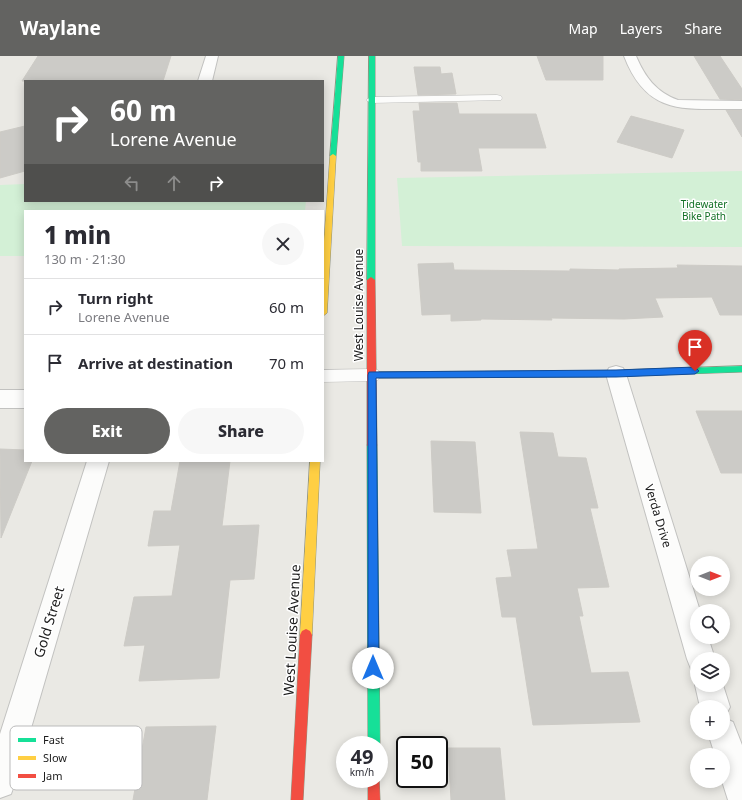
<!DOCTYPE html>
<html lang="en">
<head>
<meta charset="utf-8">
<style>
  body { margin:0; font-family:"Noto Sans",sans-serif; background:#f7f7f7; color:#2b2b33; height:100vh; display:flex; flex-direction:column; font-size:15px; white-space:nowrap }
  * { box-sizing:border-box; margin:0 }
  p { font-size:13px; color:#7c7c81 }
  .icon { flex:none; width:22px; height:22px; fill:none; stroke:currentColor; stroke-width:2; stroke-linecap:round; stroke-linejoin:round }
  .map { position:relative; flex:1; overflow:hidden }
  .details { position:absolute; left:24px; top:154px; width:300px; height:252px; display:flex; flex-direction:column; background:#fff; border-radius:0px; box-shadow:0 2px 10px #0003 }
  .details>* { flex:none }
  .banner { position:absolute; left:24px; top:24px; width:300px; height:122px; border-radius:0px; box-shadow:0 2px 10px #0003; background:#636361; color:#fff; overflow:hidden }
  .needle { width:26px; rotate:90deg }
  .fabs { position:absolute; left:690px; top:500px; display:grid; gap:8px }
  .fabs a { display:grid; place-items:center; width:40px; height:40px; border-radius:50%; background:#fff; box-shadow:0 2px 10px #0003; font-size:20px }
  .speed { position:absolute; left:336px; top:680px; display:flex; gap:8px; font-size:20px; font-weight:700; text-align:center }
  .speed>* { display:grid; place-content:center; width:52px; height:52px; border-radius:50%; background:#fff; box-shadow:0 2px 10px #0003; line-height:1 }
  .speed small { font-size:10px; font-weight:400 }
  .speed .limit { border:2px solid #111; border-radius:6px; background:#fff; color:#111 }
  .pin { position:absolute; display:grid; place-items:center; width:34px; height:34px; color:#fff; margin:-41px -17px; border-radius:50% 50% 50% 0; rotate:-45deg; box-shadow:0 0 4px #0007 }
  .pin .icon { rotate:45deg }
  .me { position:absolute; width:44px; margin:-22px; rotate:0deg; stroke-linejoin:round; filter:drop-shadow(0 0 3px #0008) }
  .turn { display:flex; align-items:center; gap:14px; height:84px; padding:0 20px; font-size:18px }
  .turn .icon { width:52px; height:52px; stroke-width:2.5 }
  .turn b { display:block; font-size:28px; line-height:34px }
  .lanes { display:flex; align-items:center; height:38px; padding:0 20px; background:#0003; justify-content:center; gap:20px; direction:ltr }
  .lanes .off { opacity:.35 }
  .round { display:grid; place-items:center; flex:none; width:42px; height:42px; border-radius:21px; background:#f7f7f7 }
  .head { display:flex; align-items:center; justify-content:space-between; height:68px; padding:0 20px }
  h1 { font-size:24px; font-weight:800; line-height:30px }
  .action { display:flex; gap:8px; margin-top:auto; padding:8px 20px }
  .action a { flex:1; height:46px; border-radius:24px; background:#636361; color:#fff; font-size:16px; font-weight:800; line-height:46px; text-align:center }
  .action a+a { background:#f7f7f7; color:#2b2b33 }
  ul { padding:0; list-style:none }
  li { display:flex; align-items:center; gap:12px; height:56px; padding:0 20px; border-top:1px solid #e1e1e2 }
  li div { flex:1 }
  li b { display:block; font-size:15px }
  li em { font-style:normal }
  header { display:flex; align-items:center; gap:24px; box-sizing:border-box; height:56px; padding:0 20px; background:#636361; color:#fff }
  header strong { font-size:19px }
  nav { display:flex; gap:22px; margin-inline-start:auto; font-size:14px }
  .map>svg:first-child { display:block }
  .park { fill:#d3f0d6 }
  .building { fill:#cccbc7; stroke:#cdcbc6 }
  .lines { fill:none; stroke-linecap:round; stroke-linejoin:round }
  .lane-casing { stroke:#c2c2c0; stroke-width:1 }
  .street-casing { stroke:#c2c2c0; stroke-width:2 }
  .fast-casing { stroke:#8e927e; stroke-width:1 }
  .slow-casing { stroke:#8e927e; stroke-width:1 }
  .jam-casing { stroke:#8e927e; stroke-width:1 }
  .lane { fill:#fcfcfb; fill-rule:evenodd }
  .street { fill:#fcfcfb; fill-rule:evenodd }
  .fast { fill:#16e098; fill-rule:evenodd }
  .slow { fill:#ffcf43; fill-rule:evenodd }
  .jam { fill:#f24e42; fill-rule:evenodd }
  .route { fill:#1a73e8; stroke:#114b97 }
  .labels { text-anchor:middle; stroke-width:3; stroke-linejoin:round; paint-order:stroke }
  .far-park-label { font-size:10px; fill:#127126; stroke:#fff }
  .street-label { font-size:12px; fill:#1b1b1b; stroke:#fff }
  .near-street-label { font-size:14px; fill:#1b1b1b; stroke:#fff }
  .key { fill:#fff; stroke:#bbb; stroke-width:1 }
  .key-label { font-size:11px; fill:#1b1b1b }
</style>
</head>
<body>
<header>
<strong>Waylane</strong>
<nav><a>Map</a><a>Layers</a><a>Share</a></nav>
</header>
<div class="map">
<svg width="742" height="744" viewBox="0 0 742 744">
  <rect width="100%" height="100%" fill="#eae9e4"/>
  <path class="park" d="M742,115V191L402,190L397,122Z
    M25,128V145H306L305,155H25V200H0V129Z"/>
  <path class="building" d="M38,0H171L163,25H22Z
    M537,0H603V24H546Z
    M694,0H720L742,33V44L720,43Z
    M414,11H440L441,18L452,17L456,38L418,39Z
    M419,47H457L459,58H536L546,92H478L482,115H421V106H418L413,55H420Z
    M726,54H742V81Z
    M631,60L684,74L672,102L617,86Z
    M25,70V115L0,122V76Z
    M453,207L454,214L570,215V213L619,214V213L678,212L677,209L742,210V259H720L712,241L655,242L663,261L624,263L551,262L552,264L481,263V264L451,265V258L422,259L418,208Z
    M696,355H742V417H721Z
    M520,376L553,377L558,401L586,402L598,452H590L609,531L577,532L583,560H579L591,617L628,616L640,666L533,669L516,561H502L496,522L512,521L507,494L538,493Z
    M431,385L475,386L481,457L434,456Z
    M0,393L25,394V405H32L1,482Z
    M180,405H230L222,470L259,469L254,523L230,524L219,622L139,625L145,589L124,590L134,541L172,540L180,489L148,490L154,455H171Z
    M216,670L207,744H133L146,671Z
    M448,692H500L505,744H451Z"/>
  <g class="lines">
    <g class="lane-casing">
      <path id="lane" d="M497,39L501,40L502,42L501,44L371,47L366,44L371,41Z
        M372,313L378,314L380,319L378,324L372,325L323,326V314Z"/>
    </g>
    <g class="street-casing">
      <path id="street" d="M206,0H218L212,25H198Z
        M624,0H636C645,21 656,36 678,44L742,45V53C686,52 648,62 624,0Z
        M616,310L623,312L626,318L700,555H697V581H708L715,603H697V615L691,613L687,603L606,318L609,312Z
        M0,334H25V352H0Z
        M87,405H109L15,727L11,738L0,742V678Z
        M697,624V629H723L730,651L724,662L733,666L742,689V744H728L722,725L723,699H715L708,677H723V651H700L695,629Z"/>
    </g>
    <g class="fast-casing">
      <path id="fast" d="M338,0H344L336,100L333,102L330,100Z
        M369,0H375V224L371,227L367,224Z
        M742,310V316L597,321L593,318L597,315Z
        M372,385L375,386L377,389L380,689L379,692V689H368L367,389L369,386Z"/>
    </g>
    <g class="slow-casing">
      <path id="slow" d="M333,98L336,100L327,257L323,260V200L330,100Z
        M597,315L601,318L597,321L372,322L368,319L372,316Z
        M310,405H320L312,579L310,583L306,585L302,583L300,579Z"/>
    </g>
    <g class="jam-casing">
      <path id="jam" d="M371,221L375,224L377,389L375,392L372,393L369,392L367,389V224Z
        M306,573L310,575L312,579L303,744H291L300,579L302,575Z
        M379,720L380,744H368V723H379Z"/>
    </g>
    <use href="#lane" class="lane"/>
    <use href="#street" class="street"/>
    <use href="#fast" class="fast"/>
    <use href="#slow" class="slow"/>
    <use href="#jam" class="jam"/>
  </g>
  <path class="route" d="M695,311L699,315L695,318L616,321L376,322L379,612L378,616L373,618L369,616L368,612V319L369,316L616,314Z"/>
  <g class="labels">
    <g class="far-park-label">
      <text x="704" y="152">Tidewater<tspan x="704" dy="12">Bike Path</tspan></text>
    </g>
    <g class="street-label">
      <text transform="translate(359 249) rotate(-90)" y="4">West Louise Avenue</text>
      <text transform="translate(658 460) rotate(73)" y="4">Verda Drive</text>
    </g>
    <g class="near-street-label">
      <text transform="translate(49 566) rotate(-73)" y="5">Gold Street</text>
      <text transform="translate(292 574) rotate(-87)" y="5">West Louise Avenue</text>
    </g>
  </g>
  <rect x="10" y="670" width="132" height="64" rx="6" class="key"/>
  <rect x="18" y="682" width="18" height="4" fill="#16e098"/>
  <rect x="18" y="700" width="18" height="4" fill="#ffcf43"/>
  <rect x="18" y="718" width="18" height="4" fill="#f24e42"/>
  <g class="key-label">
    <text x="43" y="688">Fast</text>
    <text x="43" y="706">Slow</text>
    <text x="43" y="724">Jam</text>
  </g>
</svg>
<div class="fabs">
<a><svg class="needle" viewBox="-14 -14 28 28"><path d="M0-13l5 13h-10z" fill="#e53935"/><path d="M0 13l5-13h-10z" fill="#7c7c81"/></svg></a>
<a><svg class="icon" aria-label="search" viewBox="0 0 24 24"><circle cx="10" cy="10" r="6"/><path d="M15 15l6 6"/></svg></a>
<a><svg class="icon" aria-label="layers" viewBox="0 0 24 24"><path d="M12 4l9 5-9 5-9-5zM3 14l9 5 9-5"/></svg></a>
<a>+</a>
<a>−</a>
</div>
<div class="speed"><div>49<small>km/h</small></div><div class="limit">50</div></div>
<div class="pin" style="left:695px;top:315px;background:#d93025"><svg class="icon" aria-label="arrive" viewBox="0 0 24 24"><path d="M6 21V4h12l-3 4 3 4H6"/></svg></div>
<svg class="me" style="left:373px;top:612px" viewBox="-20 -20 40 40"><circle r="19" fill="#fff"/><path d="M0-13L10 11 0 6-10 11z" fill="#1a73e8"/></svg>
<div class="banner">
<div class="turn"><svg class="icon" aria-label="right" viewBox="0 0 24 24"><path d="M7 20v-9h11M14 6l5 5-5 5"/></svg><div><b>60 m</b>Lorene Avenue</div></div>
<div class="lanes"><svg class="icon off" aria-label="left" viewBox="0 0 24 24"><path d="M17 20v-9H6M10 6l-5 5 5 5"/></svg><svg class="icon off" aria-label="ahead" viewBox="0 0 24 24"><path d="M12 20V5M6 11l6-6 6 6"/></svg><svg class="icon" aria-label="right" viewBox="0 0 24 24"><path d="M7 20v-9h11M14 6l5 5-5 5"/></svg></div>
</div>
<section class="details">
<div class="head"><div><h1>1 min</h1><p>130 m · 21:30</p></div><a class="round"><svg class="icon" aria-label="close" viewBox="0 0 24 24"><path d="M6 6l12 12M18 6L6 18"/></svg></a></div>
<ul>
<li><svg class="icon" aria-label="right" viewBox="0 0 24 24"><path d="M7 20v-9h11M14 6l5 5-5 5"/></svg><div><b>Turn right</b><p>Lorene Avenue</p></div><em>60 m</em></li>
<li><svg class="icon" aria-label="arrive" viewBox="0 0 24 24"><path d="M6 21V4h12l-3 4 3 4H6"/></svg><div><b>Arrive at destination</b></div><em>70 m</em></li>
</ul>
<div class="action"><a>Exit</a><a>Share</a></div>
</section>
</div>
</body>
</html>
